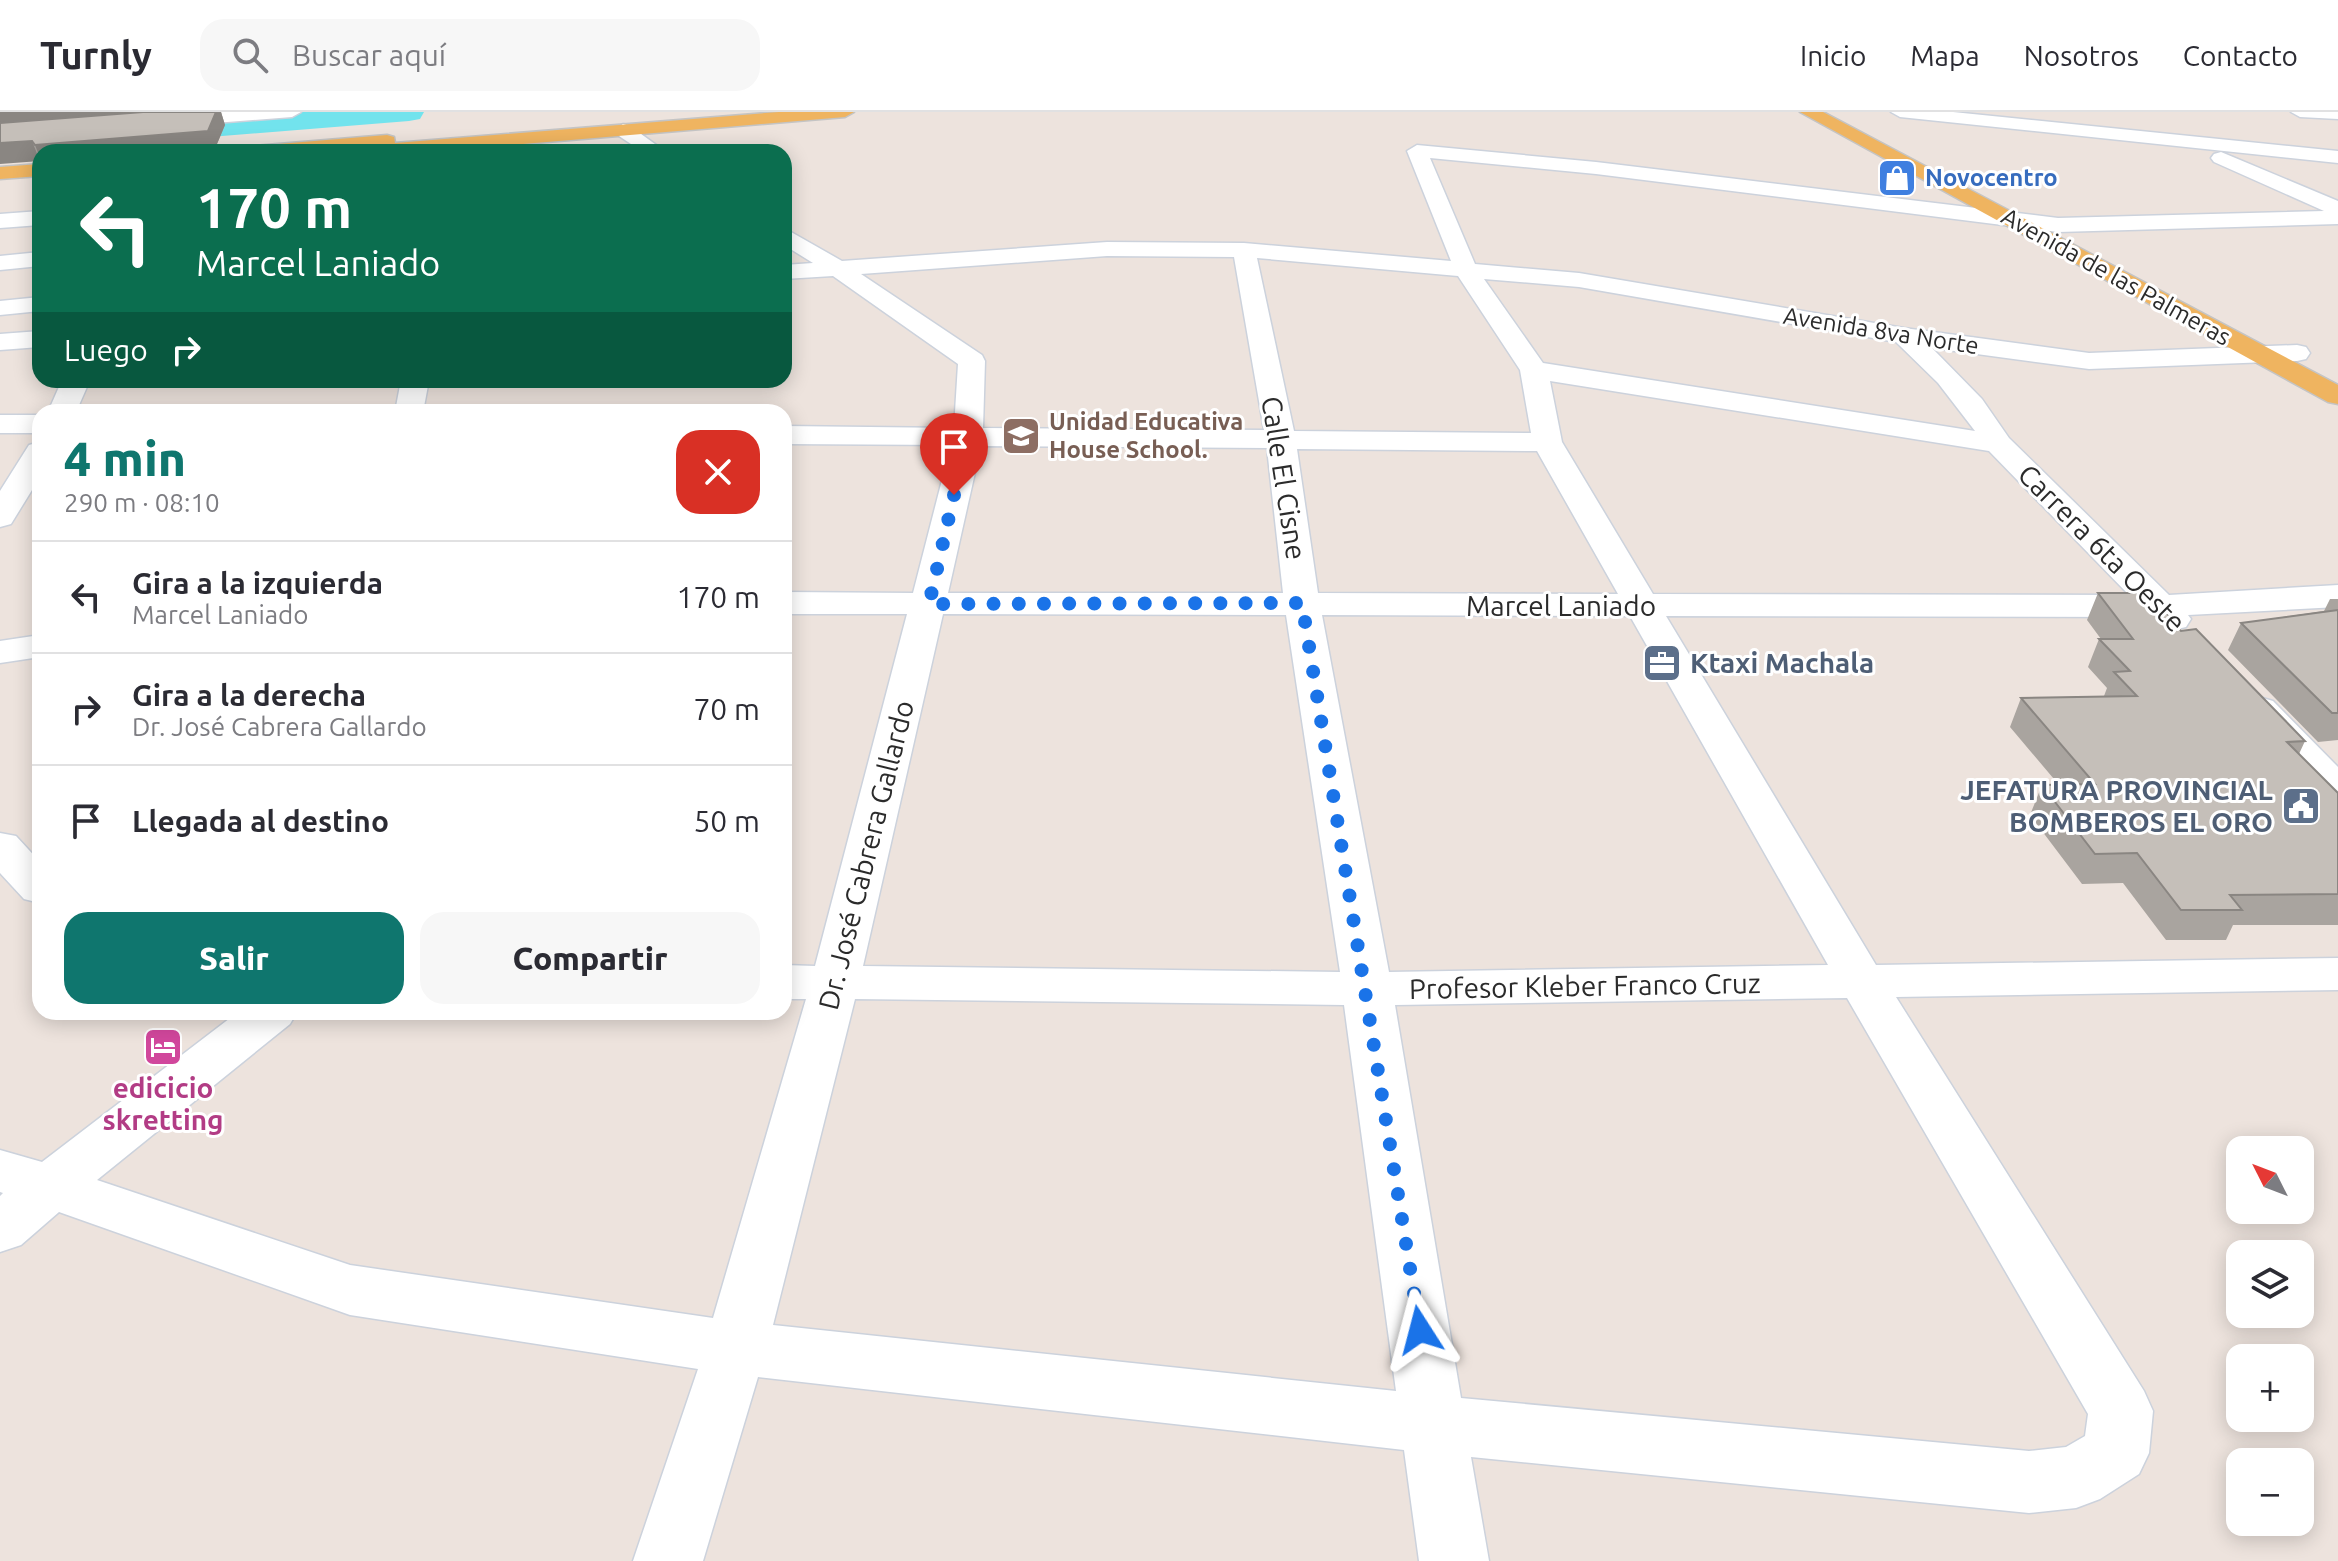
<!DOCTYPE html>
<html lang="es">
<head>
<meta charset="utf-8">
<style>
  body { margin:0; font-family:Ubuntu,sans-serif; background:#f7f7f7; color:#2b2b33; height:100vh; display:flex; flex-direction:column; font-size:30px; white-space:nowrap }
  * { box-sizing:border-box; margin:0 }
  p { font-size:26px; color:#7c7c81 }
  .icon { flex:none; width:44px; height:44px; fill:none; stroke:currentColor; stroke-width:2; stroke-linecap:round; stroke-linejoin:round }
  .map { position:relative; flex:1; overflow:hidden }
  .side { position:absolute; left:32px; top:292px; width:760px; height:616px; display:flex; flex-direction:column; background:#fff; border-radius:24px; box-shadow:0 4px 20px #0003 }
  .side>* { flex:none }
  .guide { position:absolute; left:32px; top:32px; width:760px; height:244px; border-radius:24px; box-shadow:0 4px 20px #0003; background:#0b6e4f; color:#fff; overflow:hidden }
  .needle { width:52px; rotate:312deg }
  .controls { position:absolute; left:2226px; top:1024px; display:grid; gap:16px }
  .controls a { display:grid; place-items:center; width:88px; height:88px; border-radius:16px; background:#fff; box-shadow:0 4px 20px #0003; font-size:40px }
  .pin { position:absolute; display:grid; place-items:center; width:68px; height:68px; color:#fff; margin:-82px -34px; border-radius:50% 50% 50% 0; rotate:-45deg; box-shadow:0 0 8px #0007 }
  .pin .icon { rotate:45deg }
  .me { position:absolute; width:88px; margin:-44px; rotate:351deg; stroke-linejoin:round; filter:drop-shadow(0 0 6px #0008) }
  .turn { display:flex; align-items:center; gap:28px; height:168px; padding:0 32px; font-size:36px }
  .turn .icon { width:104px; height:104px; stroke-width:2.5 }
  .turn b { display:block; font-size:56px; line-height:68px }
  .then { display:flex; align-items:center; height:76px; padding:0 32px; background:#0003; gap:16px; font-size:30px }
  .round { display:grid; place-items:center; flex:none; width:84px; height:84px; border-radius:24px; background:#f7f7f7 }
  .head { display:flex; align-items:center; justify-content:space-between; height:136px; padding:0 32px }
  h1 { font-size:48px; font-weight:800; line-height:60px; color:#0f766e }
  .cta { display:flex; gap:16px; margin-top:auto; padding:16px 32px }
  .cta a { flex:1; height:92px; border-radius:24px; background:#0f766e; color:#fff; font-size:32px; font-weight:800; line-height:92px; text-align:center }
  .cta a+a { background:#f7f7f7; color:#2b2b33 }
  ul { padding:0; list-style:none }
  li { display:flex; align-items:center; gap:24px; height:112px; padding:0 32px; border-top:2px solid #e1e1e2 }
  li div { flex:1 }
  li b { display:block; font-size:30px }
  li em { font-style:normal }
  header { display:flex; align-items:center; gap:48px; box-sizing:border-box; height:112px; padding:0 40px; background:#fff; border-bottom:2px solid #e1e1e2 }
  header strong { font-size:38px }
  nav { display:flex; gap:44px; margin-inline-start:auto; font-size:28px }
  .search { width:560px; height:72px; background:#f7f7f7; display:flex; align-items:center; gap:20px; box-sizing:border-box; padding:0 28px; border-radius:24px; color:#7c7c81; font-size:30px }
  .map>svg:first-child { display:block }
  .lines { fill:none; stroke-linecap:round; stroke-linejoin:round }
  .river { fill:#72e3ed; fill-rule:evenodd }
  .minor-casing { stroke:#ccd2dc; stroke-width:3 }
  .major-casing { stroke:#c4c4c4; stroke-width:3 }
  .minor { fill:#fff; fill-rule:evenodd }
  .major { fill:#efb460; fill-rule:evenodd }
  .wall { fill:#a9a49f }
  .shaded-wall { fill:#8a8682 }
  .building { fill:#c5bfb9; stroke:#8a8682; stroke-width:2 }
  .route { stroke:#1a73e8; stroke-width:14; stroke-dasharray:0 25.2 }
  .labels { text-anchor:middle; stroke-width:6; stroke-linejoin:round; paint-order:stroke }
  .far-shop-label { font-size:24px; font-weight:bold; fill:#366cbe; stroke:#fff; text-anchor:start }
  .far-street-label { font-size:24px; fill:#2b2b2b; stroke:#fff }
  .far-education-label { font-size:24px; font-weight:bold; fill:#785e54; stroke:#fff; text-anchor:start }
  .street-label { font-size:28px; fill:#2b2b2b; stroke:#fff }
  .service-label { font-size:28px; font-weight:bold; fill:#4e5e75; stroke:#fff; text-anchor:start }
  .hotel-label { font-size:28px; font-weight:bold; fill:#b23c85; stroke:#fff }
</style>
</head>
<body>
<header>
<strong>Turnly</strong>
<div class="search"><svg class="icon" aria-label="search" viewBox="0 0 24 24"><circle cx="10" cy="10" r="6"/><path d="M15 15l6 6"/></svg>Buscar aquí</div>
<nav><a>Inicio</a><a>Mapa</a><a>Nosotros</a><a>Contacto</a></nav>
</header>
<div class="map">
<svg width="2338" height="1449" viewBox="0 0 2338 1449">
  <rect width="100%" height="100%" fill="#ede3dd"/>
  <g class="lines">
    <path class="river" d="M288,0H424L420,7L409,9L0,42V22Z"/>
    <g class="minor-casing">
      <path id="minor" d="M222,0H301L292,5L163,15L154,10L163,5Z
        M1891,0H1953L2338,39V51L1900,5Z
        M2291,0H2338V7L2300,5Z
        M623,12L630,14L666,40H643L616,22L614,18Z
        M1417,33L1596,50L2058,106L2324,99L2214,50L2211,46L2214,42L2221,40L2338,89V112L2058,120L1596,62L1430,46L1475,152L1579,161L1904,216L2089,241L2297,233L2306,235L2310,241L2306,247L2297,249L2089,257L1932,236L1982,287L2009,326L2169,483L2338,473V495L2188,503L2191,507L2186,515C2170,519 2162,516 2150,505L1666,504L1876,853L2338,846V878L1896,885L2144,1279L2153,1299L2149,1341L2139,1362L2100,1387L2076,1396L2029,1401L1471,1345L1489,1449H1419L1404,1338L758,1265L703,1449H633L698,1257L350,1203L59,1100L21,1133L0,1140V1084L3,1081L0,1080V1038L42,1050L238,900H297L290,912L97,1068L350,1153L713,1206L806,887H784V853L815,854L907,502H784V480L913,481L951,333L784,332V314L954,316L958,252L833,164L784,167V153L813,151L784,133V116L842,149L1107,130L1244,131L1451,149L1407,39ZM1107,144L1234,145L1264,318L983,316L985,249L982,243L861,162ZM1257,146L1458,164L1520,258L1531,321L1294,319ZM1484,167L1579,175L1896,230L1938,271L1975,319L1543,251ZM1550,269L1989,339L2129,483L1653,482L1562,330ZM981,334L1267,336L1283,481H948ZM1297,337L1537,339L1618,482L1318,481ZM943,502L1286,503L1340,860L863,854ZM1322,503L1630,504L1828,853L1389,860ZM1847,886L2088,1302L2085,1324L2066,1335L2029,1339L1461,1286L1395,893ZM855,887L1344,893L1396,1279L773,1213Z
        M40,99V113L0,116V102Z
        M40,140V154L0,158V144Z
        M40,185V199L0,203V189Z
        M40,219V235L0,238V222Z
        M62,268H90L76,300H48Z
        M401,268H429L423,300H395Z
        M0,303H40V321H0Z
        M40,330V365L11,412L0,415V379L29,333Z
        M40,523V545L0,551V529Z
        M2259,585L2273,589L2338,655V692L2323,688L2245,605L2239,597L2245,589Z
        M0,721L16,724L40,750V791L24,787L0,761Z"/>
    </g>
    <g class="major-casing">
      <path id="major" d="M779,0H854L845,5L427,40H244L254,34L387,23L394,25L395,31Z
        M1800,0H1823L2338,273V292L2328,290Z
        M40,52V64L0,67V55Z"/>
    </g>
    <use href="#minor" class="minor"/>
    <use href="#major" class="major"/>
  </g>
  <path class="wall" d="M0,0H221L225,13L214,39L199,40H40V49Z
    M2098,481L2181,519L2305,629L2299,642L2338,681V813H2233L2226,828H2166L2123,771L2082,772L2030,703L2042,673H2059L2010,615L2021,586L2104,584L2107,576L2088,555L2099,527H2101L2087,508Z
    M2330,487H2338V628L2318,630L2228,538L2241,511L2324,499Z"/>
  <path class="shaded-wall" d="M0,0H189L0,13Z
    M216,0H221L225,13L214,39L199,40H40V46L35,33Z
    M32,29L40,49L0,52V31Z"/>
  <path class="building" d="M143,0H216L208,19L35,33L32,29L0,31V11Z
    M2098,481H2151L2181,519L2196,517L2305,629L2287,630L2338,681V782L2230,783L2242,798H2181L2137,741L2095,742L2042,673L2095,672L2021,586L2137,584L2114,560L2130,559L2099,527H2133Z
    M2338,498V601H2332L2241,511Z"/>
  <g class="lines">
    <path class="route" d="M954,383L929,492L1302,491L1420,1218"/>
  </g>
  <defs>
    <g id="shop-square" transform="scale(2)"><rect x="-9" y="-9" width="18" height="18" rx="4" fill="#3f7fe0" stroke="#fff"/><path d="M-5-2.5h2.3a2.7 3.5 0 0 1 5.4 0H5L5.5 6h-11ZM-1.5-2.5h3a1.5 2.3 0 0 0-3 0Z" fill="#fff"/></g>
    <g id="school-square" transform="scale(2)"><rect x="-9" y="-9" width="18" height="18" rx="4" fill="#8d6e63" stroke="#fff"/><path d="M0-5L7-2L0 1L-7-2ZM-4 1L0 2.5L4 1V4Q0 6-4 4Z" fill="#fff"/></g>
    <g id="office-square" transform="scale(2)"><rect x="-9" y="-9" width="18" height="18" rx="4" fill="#5c6f8a" stroke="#fff"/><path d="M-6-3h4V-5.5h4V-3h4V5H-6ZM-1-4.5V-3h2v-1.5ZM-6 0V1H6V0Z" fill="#fff"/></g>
    <g id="civic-square" transform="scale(2)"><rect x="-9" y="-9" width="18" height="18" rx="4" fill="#5c6f8a" stroke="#fff"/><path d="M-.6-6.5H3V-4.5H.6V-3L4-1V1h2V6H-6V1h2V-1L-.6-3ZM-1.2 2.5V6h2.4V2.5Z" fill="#fff"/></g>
    <g id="hotel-square" transform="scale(2)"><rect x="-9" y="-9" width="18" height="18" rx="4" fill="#d1479c" stroke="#fff"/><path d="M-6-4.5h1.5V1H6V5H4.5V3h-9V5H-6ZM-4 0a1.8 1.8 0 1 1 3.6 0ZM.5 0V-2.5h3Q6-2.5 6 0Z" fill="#fff"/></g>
  </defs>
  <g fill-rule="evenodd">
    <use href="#shop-square" x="1897" y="66"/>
    <use href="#school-square" x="1021" y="324"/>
    <use href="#office-square" x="1662" y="551"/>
    <use href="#civic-square" x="2301" y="694"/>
    <use href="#hotel-square" x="163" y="935"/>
  </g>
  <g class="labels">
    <g class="far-shop-label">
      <text x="1925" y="74">Novocentro</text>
    </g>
    <g class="far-street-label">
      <text transform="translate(2116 165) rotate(29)" y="8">Avenida de las Palmeras</text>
      <text transform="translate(1881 219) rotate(9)" y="8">Avenida 8va Norte</text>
    </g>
    <g class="far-education-label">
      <text x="1049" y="318">Unidad Educativa<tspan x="1049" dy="28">House School.</tspan></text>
    </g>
    <g class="street-label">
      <text transform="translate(1284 366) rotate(81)" y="10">Calle El Cisne</text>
      <text transform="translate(2102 436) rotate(45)" y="10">Carrera 6ta Oeste</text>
      <text x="1561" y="504">Marcel Laniado</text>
      <text transform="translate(866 743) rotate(-76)" y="10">Dr. José Cabrera Gallardo</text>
      <text transform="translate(1585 874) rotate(-1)" y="10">Profesor Kleber Franco Cruz</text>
    </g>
    <g class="service-label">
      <text x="1690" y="561">Ktaxi Machala</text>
      <text x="2273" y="688" text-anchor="end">JEFATURA PROVINCIAL<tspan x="2273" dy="32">BOMBEROS EL ORO</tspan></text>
    </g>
    <g class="hotel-label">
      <text x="163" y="986">edicicio<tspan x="163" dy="32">skretting</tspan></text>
    </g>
  </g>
</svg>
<div class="controls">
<a><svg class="needle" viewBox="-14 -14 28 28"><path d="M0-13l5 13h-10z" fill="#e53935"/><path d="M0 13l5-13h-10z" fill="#7c7c81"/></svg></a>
<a><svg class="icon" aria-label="layers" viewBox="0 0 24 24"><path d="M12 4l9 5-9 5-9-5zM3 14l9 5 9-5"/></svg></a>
<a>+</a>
<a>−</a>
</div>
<div class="pin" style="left:954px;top:383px;background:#d93025"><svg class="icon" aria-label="arrive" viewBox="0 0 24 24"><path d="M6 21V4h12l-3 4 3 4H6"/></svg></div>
<svg class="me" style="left:1420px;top:1218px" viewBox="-20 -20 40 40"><path d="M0-17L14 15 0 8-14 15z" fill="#1a73e8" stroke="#fff" stroke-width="4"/></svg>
<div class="guide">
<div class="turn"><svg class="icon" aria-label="left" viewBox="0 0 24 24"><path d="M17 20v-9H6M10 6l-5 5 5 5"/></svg><div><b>170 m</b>Marcel Laniado</div></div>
<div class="then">Luego<svg class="icon" aria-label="right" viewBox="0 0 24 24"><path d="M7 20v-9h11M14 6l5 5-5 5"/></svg></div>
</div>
<section class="side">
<div class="head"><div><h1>4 min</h1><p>290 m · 08:10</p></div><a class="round" style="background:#d93025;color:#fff"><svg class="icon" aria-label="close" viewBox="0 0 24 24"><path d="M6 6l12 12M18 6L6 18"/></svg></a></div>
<ul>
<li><svg class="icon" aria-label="left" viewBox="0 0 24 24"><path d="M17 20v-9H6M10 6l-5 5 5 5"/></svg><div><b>Gira a la izquierda</b><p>Marcel Laniado</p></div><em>170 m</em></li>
<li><svg class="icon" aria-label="right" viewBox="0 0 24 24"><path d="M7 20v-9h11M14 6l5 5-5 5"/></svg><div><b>Gira a la derecha</b><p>Dr. José Cabrera Gallardo</p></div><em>70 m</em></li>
<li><svg class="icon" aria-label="arrive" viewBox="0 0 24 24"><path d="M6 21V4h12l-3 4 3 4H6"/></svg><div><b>Llegada al destino</b></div><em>50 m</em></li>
</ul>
<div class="cta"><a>Salir</a><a>Compartir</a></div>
</section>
</div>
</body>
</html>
